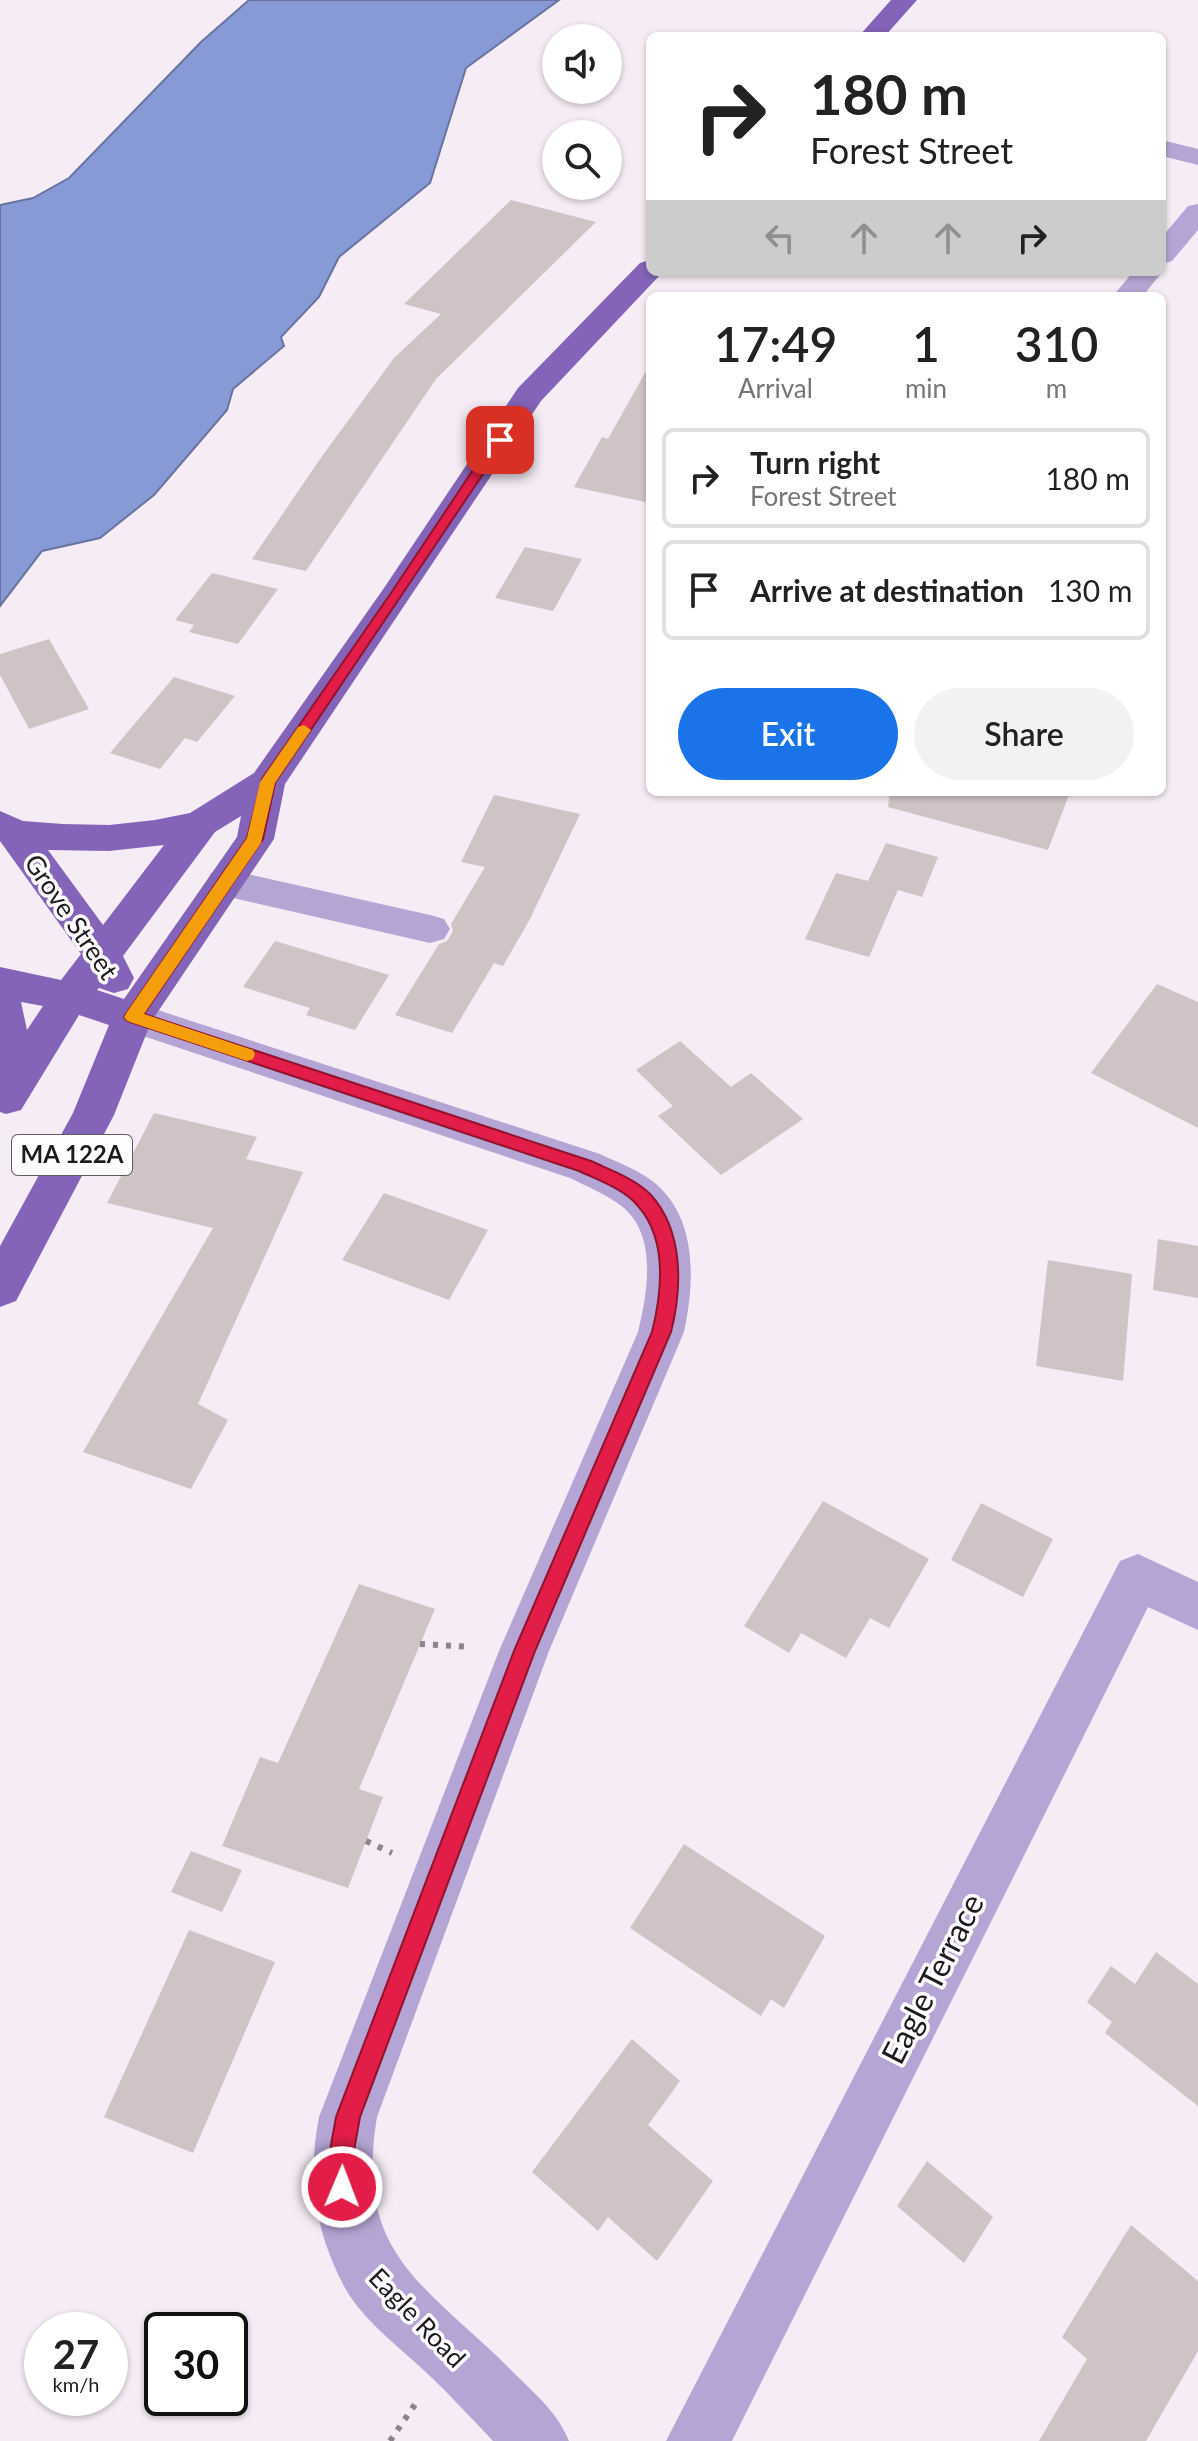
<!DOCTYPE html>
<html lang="en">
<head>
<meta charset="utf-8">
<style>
  body { margin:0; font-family:Lato,sans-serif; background:#f2f2f2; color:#222; height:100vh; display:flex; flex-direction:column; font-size:30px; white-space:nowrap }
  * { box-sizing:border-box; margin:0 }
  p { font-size:26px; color:#767676 }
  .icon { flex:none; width:44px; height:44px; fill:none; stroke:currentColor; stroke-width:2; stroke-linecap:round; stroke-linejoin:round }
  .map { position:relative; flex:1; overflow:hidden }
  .side { position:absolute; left:646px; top:292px; width:520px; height:504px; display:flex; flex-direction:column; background:#fff; border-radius:12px; box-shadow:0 2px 6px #0004 }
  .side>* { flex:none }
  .guide { position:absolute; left:646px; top:32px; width:520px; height:244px; border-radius:12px; box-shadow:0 2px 6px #0004; background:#fff; color:#222; overflow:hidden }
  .tools { position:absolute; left:542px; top:24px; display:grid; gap:16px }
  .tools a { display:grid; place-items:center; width:80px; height:80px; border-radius:50%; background:#fff; box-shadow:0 2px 6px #0004; font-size:40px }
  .speed { position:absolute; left:24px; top:2312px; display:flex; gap:16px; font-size:40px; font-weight:700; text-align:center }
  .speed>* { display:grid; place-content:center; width:104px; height:104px; border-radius:50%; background:#fff; box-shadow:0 2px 6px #0004; line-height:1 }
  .speed small { font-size:20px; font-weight:400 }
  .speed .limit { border:4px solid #111; border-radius:12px; background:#fff; color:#111 }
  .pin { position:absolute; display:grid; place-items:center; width:68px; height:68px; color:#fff; margin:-34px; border-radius:16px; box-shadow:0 4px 12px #0006 }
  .me { position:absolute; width:88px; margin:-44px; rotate:1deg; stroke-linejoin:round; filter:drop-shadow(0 0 6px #0008) }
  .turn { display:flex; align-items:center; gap:28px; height:168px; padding:0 32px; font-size:36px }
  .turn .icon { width:104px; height:104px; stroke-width:2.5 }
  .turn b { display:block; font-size:56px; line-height:68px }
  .lanes { display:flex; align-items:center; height:76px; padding:0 32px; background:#0003; justify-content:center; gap:40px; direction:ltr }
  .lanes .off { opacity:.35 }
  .eta { display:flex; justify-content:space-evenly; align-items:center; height:136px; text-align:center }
  .eta b { font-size:48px; font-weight:600; line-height:56px }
  .button { display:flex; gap:16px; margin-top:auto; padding:16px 32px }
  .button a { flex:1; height:92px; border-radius:48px; background:#1a73e8; color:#fff; font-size:32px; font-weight:600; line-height:92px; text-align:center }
  .button a+a { background:#f2f2f2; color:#222 }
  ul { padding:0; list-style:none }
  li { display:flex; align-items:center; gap:24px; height:100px; margin:0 16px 12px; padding:0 16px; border:4px solid #e0e0e0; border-radius:12px }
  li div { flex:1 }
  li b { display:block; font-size:30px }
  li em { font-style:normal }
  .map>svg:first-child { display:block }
  .water { fill:#879ad6; stroke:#68749f; stroke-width:2 }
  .building { fill:#d0c3c6 }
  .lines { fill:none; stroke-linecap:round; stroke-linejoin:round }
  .path { stroke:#8c858b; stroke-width:6; stroke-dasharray:5 8; stroke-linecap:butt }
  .minor { fill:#b4a5d4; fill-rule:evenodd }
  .major { fill:#8364b8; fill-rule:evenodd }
  .route { fill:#e11d48; stroke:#92132f; stroke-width:2 }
  .slow { fill:#f59e0b }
  .labels { text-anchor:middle; stroke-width:7; stroke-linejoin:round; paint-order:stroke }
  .shield { fill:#fefcfe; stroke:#615e61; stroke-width:2 }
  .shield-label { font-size:24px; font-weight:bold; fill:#1e1b1e }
  .street-label { font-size:26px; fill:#1e1b1e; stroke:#fefcfe }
  .near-street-label { font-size:32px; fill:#1e1b1e; stroke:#fefcfe }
</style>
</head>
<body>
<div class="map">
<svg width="1198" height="2441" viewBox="0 0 1198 2441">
  <rect width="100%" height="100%" fill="#f6ecf5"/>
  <path class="water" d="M249,0H559L466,68L430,183L339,257L319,297L281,337L284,346L233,389L227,410L154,495L100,538L42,551L0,606V205L33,198L69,178L201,42Z"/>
  <path class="building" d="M511,200L596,222L436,379L306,571L252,559L320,459L394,358L441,314L404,304Z
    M650,364V503L574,487L602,437L608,439Z
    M525,547L582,559L553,611L495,598Z
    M212,573L278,589L238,644L189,632L194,625L175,620Z
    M49,639L89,709L29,729L0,675V654Z
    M174,677L235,696L197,742L185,738L160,769L110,753Z
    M890,792H1070L1048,850L888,807Z
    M494,795L580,814L530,919L503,966L494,963L452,1033L395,1015L439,944L447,941L453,931L451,924L485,867L461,862Z
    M886,843L938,857L922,897L898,890L869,957L805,939L836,873L868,881Z
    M275,941L389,975L355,1030L306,1015L310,1008L243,987Z
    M1157,984L1198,1002V1128L1091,1073Z
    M680,1041L731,1087L751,1073L803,1119L721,1175L658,1116L673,1106L636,1070Z
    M154,1113L257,1137L246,1159L303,1172L198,1404L228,1420L191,1489L83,1452L213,1228L107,1203Z
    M384,1193L488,1230L449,1300L342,1260Z
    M1158,1239L1198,1246V1298L1153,1290Z
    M1048,1260L1132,1274L1123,1381L1036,1366Z
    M823,1501L929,1559L889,1628L870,1618L846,1658L801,1633L789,1653L744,1626Z
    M981,1503L1053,1539L1023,1597L951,1560Z
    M359,1584L435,1609L359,1789L383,1797L348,1888L222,1846L260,1757L278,1763Z
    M684,1844L825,1936L784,2008L771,1999L761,2016L630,1928Z
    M191,1851L242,1870L222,1912L171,1892Z
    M189,1930L275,1962L193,2153L104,2117Z
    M1156,1952L1198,1984V2106L1105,2033L1112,2022L1087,2002L1111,1966L1135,1984Z
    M632,2039L680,2081L648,2125L713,2181L657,2261L608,2217L598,2231L532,2172Z
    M927,2161L993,2217L964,2263L897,2206Z
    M1131,2225L1198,2281V2351L1146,2441H1039L1087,2359L1062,2337Z"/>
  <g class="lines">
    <path class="path" d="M420,1644L471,1647
      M366,1841L392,1853
      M390,2441L416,2403"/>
    <path class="minor" d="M1162,140L1198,149V165L1162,156Z
      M1198,204V230L1172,261L1162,264V237L1188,206Z
      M1162,271V272L1143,296H1113L1133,272Z
      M225,869L430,915L444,919L450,929L444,939L430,943L211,893L206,883L211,873Z
      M133,1002L600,1154C617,1162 636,1169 651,1180C698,1215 695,1281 684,1332L549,1651L377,2117C353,2258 429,2286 516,2375C538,2397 557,2412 569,2441H493C472,2419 451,2396 429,2375C401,2348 365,2323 345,2288C315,2232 307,2178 319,2117L499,1651L638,1332C647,1294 658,1238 624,1208C608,1195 588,1187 570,1178L119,1028L113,1017L119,1006Z
      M1138,1554L1198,1582V1630L1148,1607L732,2441H666L1120,1561Z"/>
    <path class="major" d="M891,0H917L885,36H859Z
      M650,260V272H662L660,275L541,401L285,784L274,839L151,1022L114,1115L16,1301L0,1307V1246L73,1113L109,1025L79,1015L21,1110L6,1114L0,1112V967L61,980L81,954L0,841V811L23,821L63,824L109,825L155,820L190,813L254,773L384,588L518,388L640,263ZM241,816L237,837L124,999L97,990L99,988L114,993L128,989L134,978L123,956L215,832ZM164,845L103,925L48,850L109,851ZM21,1002L43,1006L27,1030Z"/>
  </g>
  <path class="route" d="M495,437L506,440L275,783L263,839L144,1014L591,1161C610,1170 636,1179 651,1195C684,1232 682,1288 671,1332L535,1651L360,2117L353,2156L355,2187L351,2196L342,2199L334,2196C323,2171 332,2142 336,2117L514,1651L652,1332C662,1292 668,1240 638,1206C624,1189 598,1180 579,1171L127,1021L124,1017L247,838L262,779L391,593Z"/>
  <path class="slow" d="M304,725L311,730L275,783L261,843L144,1014L253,1050L255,1054L253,1059L247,1061L127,1021L124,1017L127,1012L247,838L260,782L298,727Z"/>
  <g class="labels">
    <rect class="shield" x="12" y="1135" width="120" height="40" rx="6"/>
    <g class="shield-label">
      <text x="72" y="1163">MA 122A</text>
    </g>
    <g class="street-label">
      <text transform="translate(71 917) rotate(56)" y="9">Grove Street</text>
      <text transform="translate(417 2318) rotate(46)" y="9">Eagle Road</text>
    </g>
    <g class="near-street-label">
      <text transform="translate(933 1979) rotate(-63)" y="11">Eagle Terrace</text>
    </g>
  </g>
</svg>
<div class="tools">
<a><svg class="icon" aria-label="sound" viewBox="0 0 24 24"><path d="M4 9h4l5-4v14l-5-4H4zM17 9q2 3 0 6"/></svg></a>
<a><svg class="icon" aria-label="search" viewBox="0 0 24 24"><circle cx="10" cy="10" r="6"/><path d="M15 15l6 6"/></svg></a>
</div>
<div class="speed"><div>27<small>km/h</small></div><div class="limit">30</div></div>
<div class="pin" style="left:500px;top:440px;background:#d93025"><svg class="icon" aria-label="arrive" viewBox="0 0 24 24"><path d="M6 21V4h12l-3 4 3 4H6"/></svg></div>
<svg class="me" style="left:342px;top:2187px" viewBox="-20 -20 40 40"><circle r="17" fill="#e11d48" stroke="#fff" stroke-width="3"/><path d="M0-11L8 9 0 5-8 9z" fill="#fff"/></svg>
<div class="guide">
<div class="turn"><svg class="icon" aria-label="right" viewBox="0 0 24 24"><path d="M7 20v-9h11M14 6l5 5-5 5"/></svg><div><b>180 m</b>Forest Street</div></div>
<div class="lanes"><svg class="icon off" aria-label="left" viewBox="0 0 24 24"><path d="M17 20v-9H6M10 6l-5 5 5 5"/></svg><svg class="icon off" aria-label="ahead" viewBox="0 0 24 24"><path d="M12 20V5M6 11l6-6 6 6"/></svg><svg class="icon off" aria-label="ahead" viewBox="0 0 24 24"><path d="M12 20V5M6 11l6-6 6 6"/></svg><svg class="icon" aria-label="right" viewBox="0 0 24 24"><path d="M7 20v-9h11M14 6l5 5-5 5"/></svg></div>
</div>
<section class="side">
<div class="eta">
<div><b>17:49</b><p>Arrival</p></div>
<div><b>1</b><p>min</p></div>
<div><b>310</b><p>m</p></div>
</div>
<ul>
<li><svg class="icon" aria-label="right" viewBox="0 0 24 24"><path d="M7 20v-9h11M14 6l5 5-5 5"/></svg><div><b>Turn right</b><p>Forest Street</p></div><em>180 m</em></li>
<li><svg class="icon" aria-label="arrive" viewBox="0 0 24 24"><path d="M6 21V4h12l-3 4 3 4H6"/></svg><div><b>Arrive at destination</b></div><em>130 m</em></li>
</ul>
<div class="button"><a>Exit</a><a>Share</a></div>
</section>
</div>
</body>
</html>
